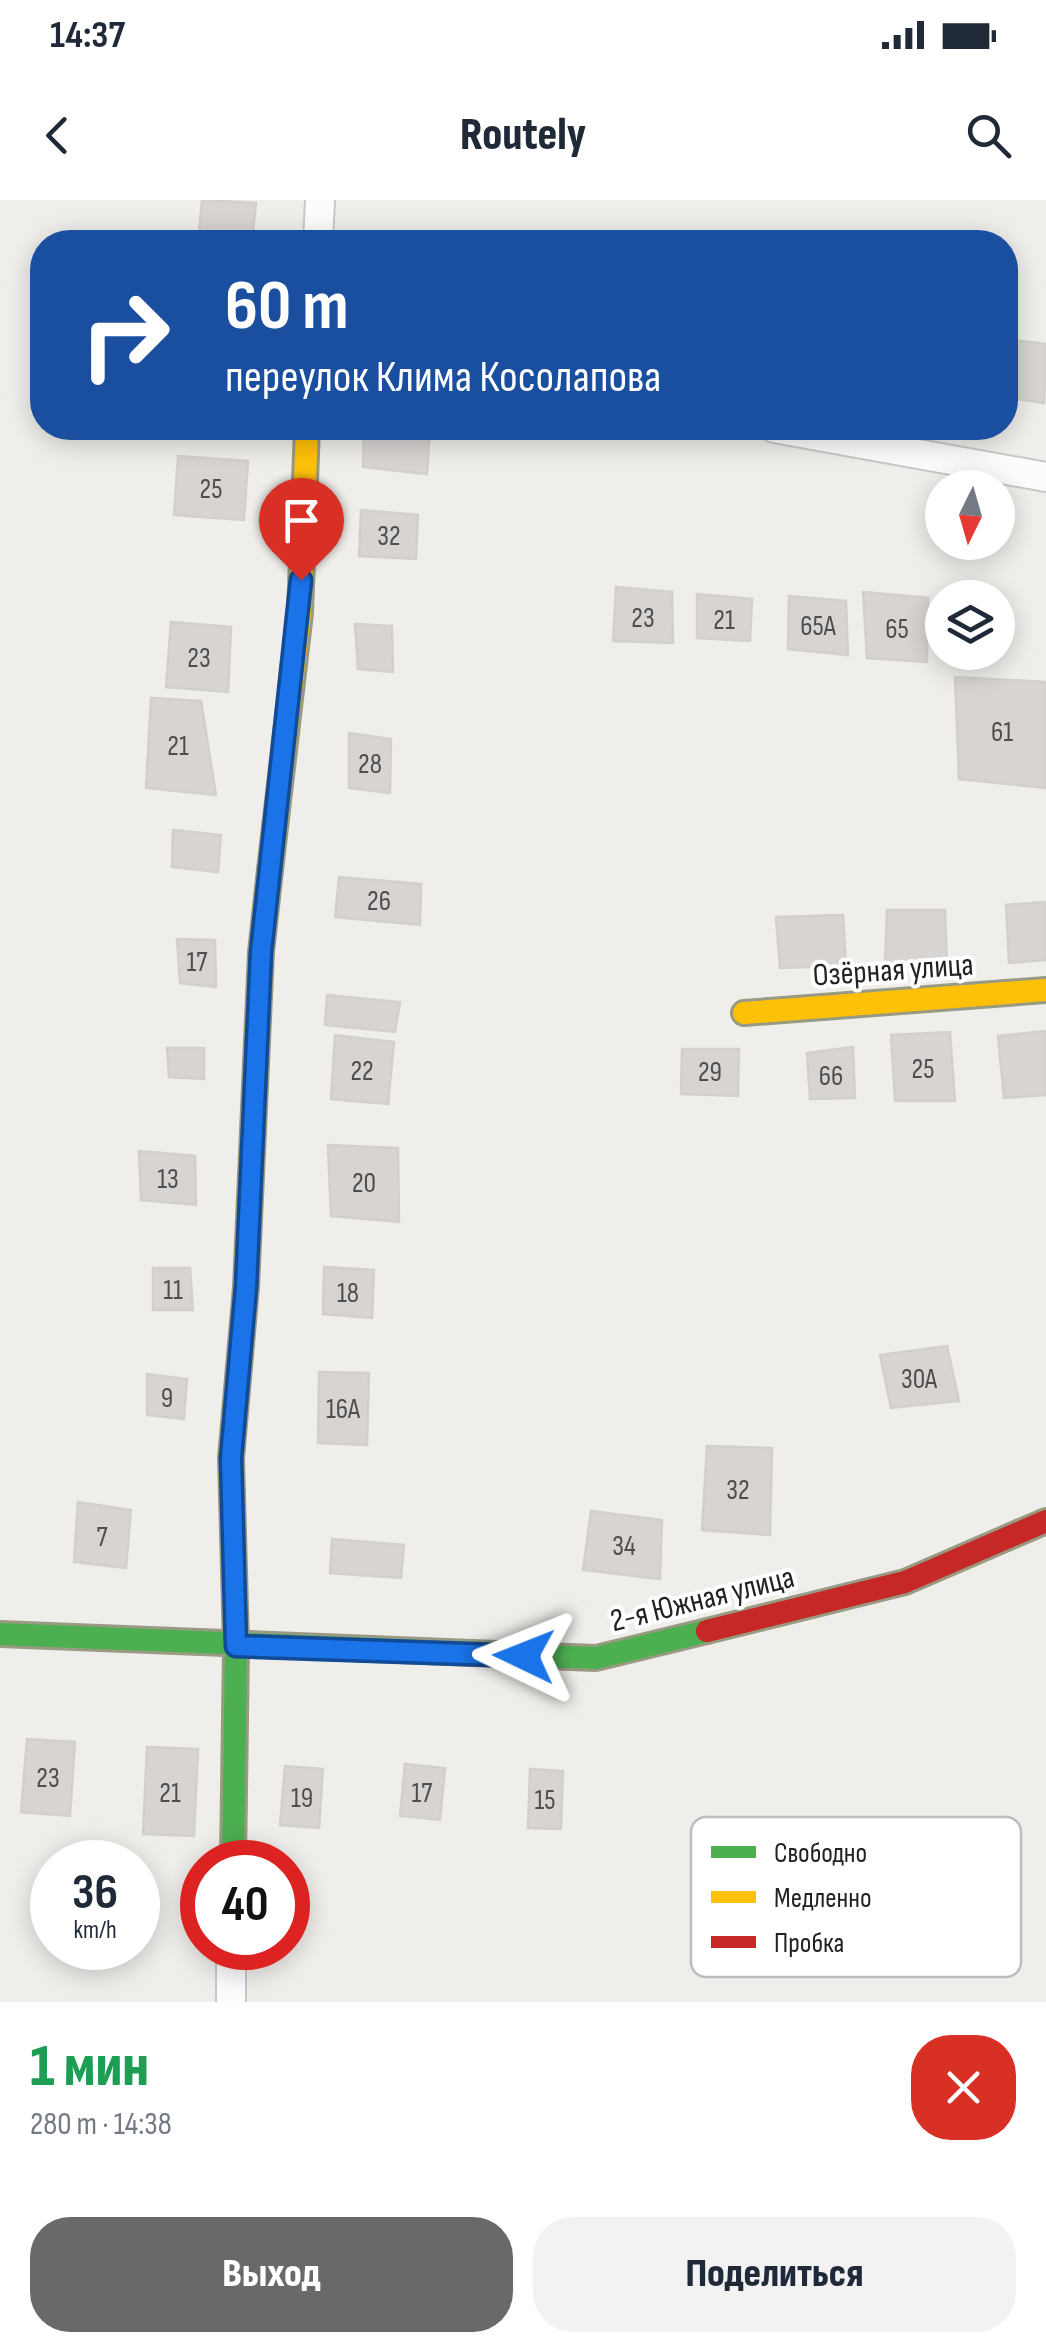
<!DOCTYPE html>
<html lang="ru">
<head>
<meta charset="utf-8">
<style>
  body { margin:0; font-family:"Sofia Sans Condensed",sans-serif; background:#f2f2f3; color:#1f2937; height:100vh; display:flex; flex-direction:column; font-size:38px; white-space:nowrap }
  * { box-sizing:border-box; margin:0 }
  p { font-size:32px; color:#747a83 }
  .icon { flex:none; width:55px; height:55px; fill:none; stroke:currentColor; stroke-width:2; stroke-linecap:round; stroke-linejoin:round }
  .map { position:relative; height:1802px; overflow:hidden }
  .side { display:flex; flex-direction:column; background:#fff; flex:1 }
  .side>* { flex:none }
  .guide { position:absolute; left:30px; top:30px; width:988px; height:210px; border-radius:40px; box-shadow:0 5px 25px #0003; background:#1a4fa0; color:#fff; overflow:hidden }
  .needle { width:65px; rotate:185deg }
  .buttons { position:absolute; left:925px; top:270px; display:grid; gap:20px }
  .buttons a { display:grid; place-items:center; width:90px; height:90px; border-radius:50%; background:#fff; box-shadow:0 5px 25px #0003; font-size:50px }
  .speed { position:absolute; left:30px; top:1640px; display:flex; gap:20px; font-size:50px; font-weight:700; text-align:center }
  .speed>* { display:grid; place-content:center; width:130px; height:130px; border-radius:50%; background:#fff; box-shadow:0 5px 25px #0003; line-height:1 }
  .speed small { font-size:25px; font-weight:400 }
  .speed .limit { border:15px solid #d22; background:#fff; color:#111 }
  .pin { position:absolute; display:grid; place-items:center; width:85px; height:85px; color:#fff; margin:-102px -42px; border-radius:50% 50% 50% 0; rotate:-45deg; box-shadow:0 0 10px #0007 }
  .pin .icon { rotate:45deg }
  .me { position:absolute; width:110px; margin:-55px; rotate:272deg; stroke-linejoin:round; filter:drop-shadow(0 0 8px #0008) }
  .turn { display:flex; align-items:center; gap:35px; height:210px; padding:0 30px; font-size:45px }
  .turn .icon { width:130px; height:130px; stroke-width:2.5 }
  .turn b { display:block; font-size:70px; line-height:85px }
  .round { display:grid; place-items:center; flex:none; width:105px; height:105px; border-radius:40px; background:#f2f2f3 }
  .summary { display:flex; align-items:center; justify-content:space-between; height:170px; padding:0 30px }
  h1 { font-size:60px; font-weight:800; line-height:75px; color:#1e9e55 }
  .primary-button { display:flex; gap:20px; margin-top:auto; padding:20px 30px }
  .primary-button a { flex:1; height:115px; border-radius:40px; background:#6a6968; color:#fff; font-size:40px; font-weight:800; line-height:115px; text-align:center }
  .primary-button a+a { background:#f2f2f3; color:#1f2937 }
  .status { display:flex; justify-content:space-between; align-items:center; height:70px; padding:0 50px; background:#fff; direction:ltr }
  .status svg { height:28px; fill:currentColor }
  header { display:flex; justify-content:space-between; align-items:center; height:130px; padding:0 30px; background:#fff; font-size:45px; font-weight:800 }
  .map>svg:first-child { display:block }
  .building { fill:#d7d4d2; stroke:#d3d0cc; stroke-width:2.5 }
  .lines { fill:none; stroke-linecap:round; stroke-linejoin:round }
  .street-casing { stroke:#c9c8c7; stroke-width:32 }
  .fast-casing { stroke:#999a82; stroke-width:28 }
  .slow-casing { stroke:#999a82; stroke-width:28 }
  .jam-casing { stroke:#999a82; stroke-width:28 }
  .street { stroke:#fdfcfc; stroke-width:28 }
  .fast { stroke:#4caf50; stroke-width:22 }
  .slow { stroke:#ffc107; stroke-width:22 }
  .jam { stroke:#c62828; stroke-width:22 }
  .route-casing { stroke:#114b97; stroke-width:25 }
  .route { stroke:#1a73e8; stroke-width:18 }
  .labels { text-anchor:middle; stroke-width:8; stroke-linejoin:round; paint-order:stroke }
  .number-label { font-size:28px; fill:#4f4e4e }
  .street-label { font-size:32px; fill:#222; stroke:#fff }
  .key { fill:#fff; stroke:#bdbdbd; stroke-width:2.5 }
  .key-label { font-size:28px; fill:#222 }
</style>
</head>
<body>
<div class="status"><b>14:37</b><svg viewBox="0 0 49 12"><path d="M0 12V9h3v3zM5 12V6h3v6zM10 12V3h3v9zM15 12V0h3v12zM26 1h20v11H26zM47 4h2v5h-2z"/></svg></div>
<header><svg class="icon" aria-label="back" viewBox="0 0 24 24"><path d="M15 5l-7 7 7 7"/></svg>Routely<svg class="icon" aria-label="search" viewBox="0 0 24 24"><circle cx="10" cy="10" r="6"/><path d="M15 15l6 6"/></svg></header>
<div class="map">
<svg width="1046" height="1802" viewBox="0 0 1046 1802">
  <rect width="100%" height="100%" fill="#f0eeeb"/>
  <path class="building" d="M202,0L256,3L252,42H198Z
    M1005,139L1046,144L1044,203L1005,197Z
    M364,228H430L427,274L363,267Z
    M178,256L248,261L244,320L174,315Z
    M361,310L418,315L416,359L359,356Z
    M616,387L672,392L673,443L613,441Z
    M863,392L928,398L927,462L867,458Z
    M697,394L752,399L750,441L697,438Z
    M789,396L846,401L848,455L788,449Z
    M171,422L231,427L228,492L166,487Z
    M355,424L392,426L393,472L358,469Z
    M955,477L1046,482V588L959,579Z
    M151,498L201,501L216,595L146,588Z
    M349,533L391,539L390,593L349,588Z
    M173,630L221,635L218,672L172,667Z
    M339,677L421,684L420,725L335,717Z
    M1046,702V760L1009,763L1006,705Z
    M887,710H945L947,765L885,763Z
    M843,715L846,766L780,768L776,717Z
    M177,739L215,740L216,787L180,783Z
    M327,795L400,802L395,832L325,825Z
    M1046,831V895L1004,898L998,836Z
    M950,832L955,901H895L891,835Z
    M335,835L394,842L388,904L331,899Z
    M853,847L855,898L810,899L807,853Z
    M167,848H204V879L169,877Z
    M682,849H739L738,896L681,894Z
    M328,945L398,948L399,1022L331,1016Z
    M139,951L195,956L196,1005L141,1000Z
    M324,1067L374,1070L372,1118L323,1114Z
    M153,1068H190L193,1110H153Z
    M947,1146L959,1201L891,1208L880,1155Z
    M319,1172L369,1173L367,1245L318,1243Z
    M147,1174L187,1179L184,1219L147,1215Z
    M707,1246L772,1248L770,1335L702,1330Z
    M78,1302L131,1310L126,1368L74,1362Z
    M591,1311L662,1320L660,1379L583,1370Z
    M332,1339L404,1345L401,1378L330,1373Z
    M27,1539L75,1542L70,1616L21,1612Z
    M147,1547L198,1549L194,1636L143,1634Z
    M405,1564L445,1568L440,1620L400,1616Z
    M285,1566L323,1569L319,1628L280,1625Z
    M530,1569L563,1571L561,1629L528,1628Z"/>
  <g class="lines">
    <g class="street-casing">
      <path id="street" d="M318,42L320,0
        M774,228L1046,277
        M231,1802V1748"/>
    </g>
    <g class="fast-casing">
      <path id="fast" d="M0,1434L596,1458L707,1431
        M233,1662L236,1446L231,1258L246,1087L261,752L270,670"/>
    </g>
    <g class="slow-casing">
      <path id="slow" d="M270,670L300,413L307,228
        M744,813L1046,790"/>
    </g>
    <g class="jam-casing">
      <path id="jam" d="M707,1431L905,1382L1046,1321"/>
    </g>
    <use href="#street" class="street"/>
    <use href="#fast" class="fast"/>
    <use href="#slow" class="slow"/>
    <use href="#jam" class="jam"/>
  </g>
  <g class="lines">
    <g class="route-casing">
      <path id="route" d="M301,380L261,752L246,1087L231,1258L236,1446L524,1456"/>
    </g>
    <use href="#route" class="route"/>
  </g>
  <g class="labels">
    <g class="number-label">
      <text x="211" y="298">25</text>
      <text x="389" y="345">32</text>
      <text x="643" y="427">23</text>
      <text x="724" y="429">21</text>
      <text x="818" y="435">65А</text>
      <text x="897" y="438">65</text>
      <text x="199" y="467">23</text>
      <text x="1002" y="541">61</text>
      <text x="178" y="555">21</text>
      <text x="370" y="573">28</text>
      <text x="379" y="710">26</text>
      <text x="197" y="771">17</text>
      <text x="923" y="878">25</text>
      <text x="362" y="880">22</text>
      <text x="710" y="881">29</text>
      <text x="831" y="885">66</text>
      <text x="168" y="988">13</text>
      <text x="364" y="992">20</text>
      <text x="173" y="1099">11</text>
      <text x="348" y="1102">18</text>
      <text x="919" y="1188">30А</text>
      <text x="167" y="1207">9</text>
      <text x="343" y="1218">16А</text>
      <text x="738" y="1299">32</text>
      <text x="102" y="1346">7</text>
      <text x="624" y="1355">34</text>
      <text x="48" y="1587">23</text>
      <text x="170" y="1602">21</text>
      <text x="422" y="1602">17</text>
      <text x="302" y="1607">19</text>
      <text x="545" y="1609">15</text>
    </g>
    <g class="street-label">
      <text transform="translate(893 769) rotate(-4)" y="11">Озёрная улица</text>
      <text transform="translate(702 1398) rotate(-14)" y="11">2-я Южная улица</text>
    </g>
  </g>
  <rect x="691" y="1617" width="330" height="160" rx="15" class="key"/>
  <rect x="711" y="1646" width="45" height="12" fill="#4caf50"/>
  <rect x="711" y="1691" width="45" height="12" fill="#ffc107"/>
  <rect x="711" y="1736" width="45" height="12" fill="#c62828"/>
  <g class="key-label">
    <text x="774" y="1662">Свободно</text>
    <text x="774" y="1707">Медленно</text>
    <text x="774" y="1752">Пробка</text>
  </g>
</svg>
<div class="buttons">
<a><svg class="needle" viewBox="-14 -14 28 28"><path d="M0-13l5 13h-10z" fill="#e53935"/><path d="M0 13l5-13h-10z" fill="#747a83"/></svg></a>
<a><svg class="icon" aria-label="layers" viewBox="0 0 24 24"><path d="M12 4l9 5-9 5-9-5zM3 14l9 5 9-5"/></svg></a>
</div>
<div class="speed"><div>36<small>km/h</small></div><div class="limit">40</div></div>
<div class="pin" style="left:301px;top:380px;background:#d93025"><svg class="icon" aria-label="arrive" viewBox="0 0 24 24"><path d="M6 21V4h12l-3 4 3 4H6"/></svg></div>
<svg class="me" style="left:524px;top:1456px" viewBox="-20 -20 40 40"><path d="M0-17L14 15 0 8-14 15z" fill="#1a73e8" stroke="#fff" stroke-width="4"/></svg>
<div class="guide">
<div class="turn"><svg class="icon" aria-label="right" viewBox="0 0 24 24"><path d="M7 20v-9h11M14 6l5 5-5 5"/></svg><div><b>60 m</b>переулок Клима Косолапова</div></div>
</div>
</div>
<section class="side">
<div class="summary"><div><h1>1 мин</h1><p>280 m · 14:38</p></div><a class="round" style="background:#d93025;color:#fff"><svg class="icon" aria-label="close" viewBox="0 0 24 24"><path d="M6 6l12 12M18 6L6 18"/></svg></a></div>
<div class="primary-button"><a>Выход</a><a>Поделиться</a></div>
</section>
</body>
</html>
